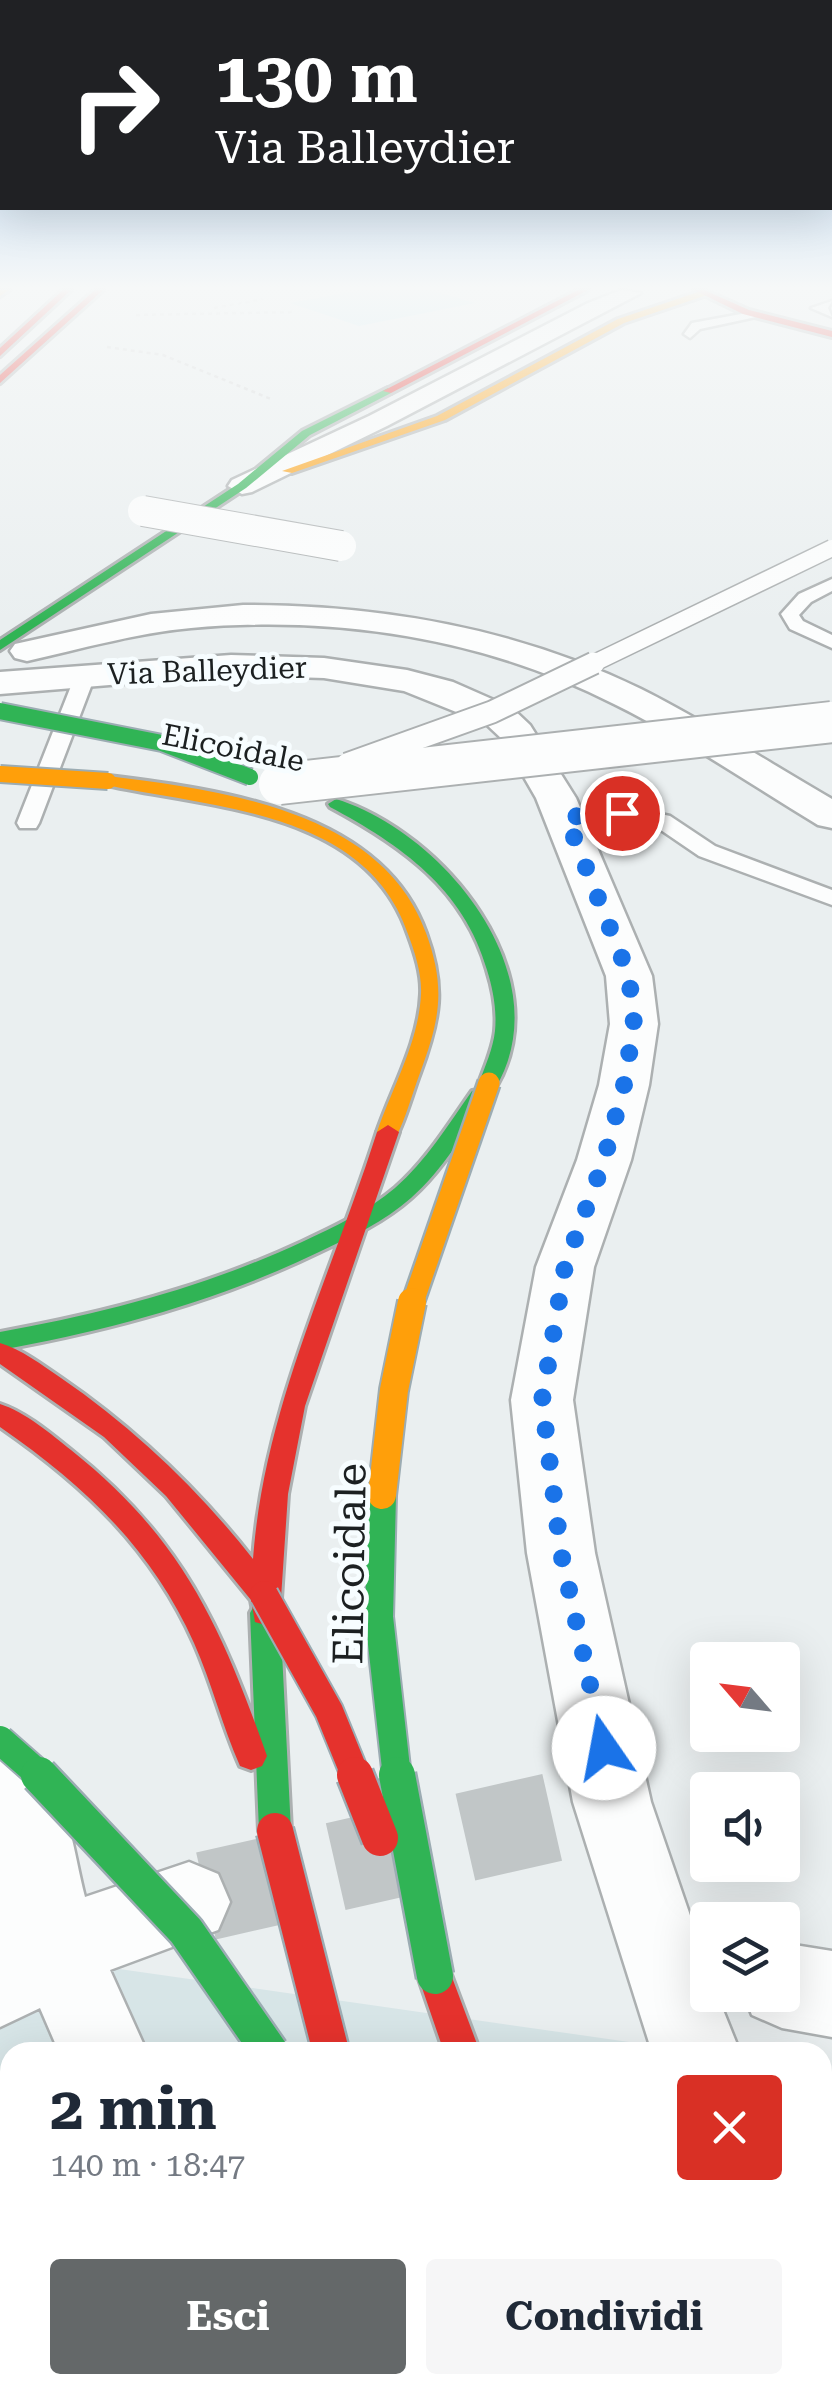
<!DOCTYPE html>
<html lang="it">
<head>
<meta charset="utf-8">
<style>
  body { margin:0; font-family:"Roboto Serif",serif; background:#f6f6f7; color:#1f2937; height:100vh; display:flex; flex-direction:column; font-size:38px; white-space:nowrap }
  * { box-sizing:border-box; margin:0 }
  p { font-size:32px; color:#747a83 }
  .icon { flex:none; width:55px; height:55px; fill:none; stroke:currentColor; stroke-width:2; stroke-linecap:round; stroke-linejoin:round }
  .map { position:relative; flex:1; overflow:hidden }
  .details { position:absolute; left:0px; top:2042px; width:832px; height:352px; display:flex; flex-direction:column; background:#fff; border-radius:30px 30px 0 0; box-shadow:0 10px 40px #0002 }
  .details>* { flex:none }
  .guide { position:absolute; left:0px; top:0px; width:832px; height:210px; box-shadow:0 10px 40px #0002; background:#202124; color:#fff; overflow:hidden }
  .needle { width:65px; rotate:298deg }
  .tools { position:absolute; left:690px; top:1642px; display:grid; gap:20px }
  .tools a { display:grid; place-items:center; width:110px; height:110px; border-radius:10px; background:#fff; box-shadow:0 10px 40px #0002; font-size:50px }
  .pin { position:absolute; display:grid; place-items:center; width:85px; height:85px; color:#fff; margin:-42px; border:5px solid #fff; border-radius:50%; box-shadow:0 2px 10px #0007 }
  .me { position:absolute; width:110px; margin:-55px; rotate:348deg; stroke-linejoin:round; filter:drop-shadow(0 0 8px #0008) }
  .turn { display:flex; align-items:center; gap:35px; height:210px; padding:0 50px; font-size:45px }
  .turn .icon { width:130px; height:130px; stroke-width:2.5 }
  .turn b { display:block; font-size:70px; line-height:85px }
  .round { display:grid; place-items:center; flex:none; width:105px; height:105px; border-radius:10px; background:#f6f6f7 }
  .head { display:flex; align-items:center; justify-content:space-between; height:170px; padding:0 50px }
  h1 { font-size:60px; font-weight:700; line-height:75px }
  .cta { display:flex; gap:20px; margin-top:auto; padding:20px 50px }
  .cta a { flex:1; height:115px; border-radius:10px; background:#646869; color:#fff; font-size:40px; font-weight:700; line-height:115px; text-align:center }
  .cta a+a { background:#f6f6f7; color:#1f2937 }
  .map>svg:first-child { display:block }
  .built { fill:#d7e5e7 }
  .green { fill:#cbeaf1 }
  .lines { fill:none; stroke-linecap:round; stroke-linejoin:round }
  .street-tunnel { stroke:#c1c6c7; stroke-width:89; stroke-dasharray:89 44; stroke-linecap:butt }
  .lane-casing { stroke:#acb0b1; stroke-width:5 }
  .street-casing { stroke:#acb0b1; stroke-width:5 }
  .fast-casing { stroke:#acb0b1; stroke-width:6 }
  .slow-casing { stroke:#acb0b1; stroke-width:6 }
  .jam-casing { stroke:#acb0b1; stroke-width:6 }
  .path { stroke:#d6d7d8; stroke-width:2.5; stroke-dasharray:4 4; stroke-linecap:butt }
  .lane { fill:#fcfdfd; fill-rule:evenodd }
  .street { fill:#fcfdfd; fill-rule:evenodd }
  .fast { fill:#30b455; fill-rule:evenodd }
  .slow { fill:#ff9f0a; fill-rule:evenodd }
  .jam { fill:#e5322d; fill-rule:evenodd }
  .lane-bridge-far1-casing { stroke:#acb0b1; stroke-width:19; stroke-linecap:butt }
  .lane-bridge-casing { stroke:#acb0b1; stroke-width:25; stroke-linecap:butt }
  .street-bridge-far1-casing { stroke:#acb0b1; stroke-width:32; stroke-linecap:butt }
  .street-bridge-casing { stroke:#acb0b1; stroke-width:44; stroke-linecap:butt }
  .fast-bridge-far2-casing { stroke:#9cacb3; stroke-width:20; stroke-linecap:butt }
  .fast-bridge-far1-casing { stroke:#9cacb3; stroke-width:32; stroke-linecap:butt }
  .fast-bridge-casing { stroke:#9cacb3; stroke-width:41; stroke-linecap:butt }
  .slow-bridge-far2-casing { stroke:#9cacb3; stroke-width:20; stroke-linecap:butt }
  .slow-bridge-far1-casing { stroke:#9cacb3; stroke-width:26; stroke-linecap:butt }
  .slow-bridge-casing { stroke:#9cacb3; stroke-width:32; stroke-linecap:butt }
  .jam-bridge-far1-casing { stroke:#9cacb3; stroke-width:32; stroke-linecap:butt }
  .jam-bridge-casing { stroke:#9cacb3; stroke-width:41; stroke-linecap:butt }
  .lane-bridge-far1 { stroke:#fcfdfd; stroke-width:16 }
  .lane-bridge { stroke:#fcfdfd; stroke-width:21 }
  .street-bridge-far1 { stroke:#fcfdfd; stroke-width:30 }
  .street-bridge { stroke:#fcfdfd; stroke-width:40 }
  .fast-bridge-far2 { stroke:#30b455; stroke-width:16 }
  .fast-bridge-far1 { stroke:#30b455; stroke-width:28 }
  .fast-bridge { stroke:#30b455; stroke-width:36 }
  .slow-bridge-far2 { stroke:#ff9f0a; stroke-width:16 }
  .slow-bridge-far1 { stroke:#ff9f0a; stroke-width:21 }
  .slow-bridge { stroke:#ff9f0a; stroke-width:28 }
  .jam-bridge-far1 { stroke:#e5322d; stroke-width:28 }
  .jam-bridge { stroke:#e5322d; stroke-width:36 }
  .route { stroke:#1a73e8; stroke-width:18; stroke-dasharray:0 32.4 }
  .labels { text-anchor:middle; stroke-width:10; stroke-linejoin:round; paint-order:stroke }
  .far-street-label { font-size:30px; fill:#1c2021; stroke:#f7fdff }
  .near-street-label { font-size:42px; fill:#1c2021; stroke:#f7fdff }
</style>
</head>
<body>
<div class="map">
<svg width="832" height="2393" viewBox="0 0 832 2393">
  <rect width="100%" height="100%" fill="#eaeff0"/>
  <path class="built" d="M0,1952L699,2052H10V2385H822L823,2070L832,2072V2393H0Z"/>
  <path class="green" d="M362,290H430L475,303L359,326L290,303Z"/>
  <g class="lines">
    <path class="street-tunnel" d="M206,1896L567,1814"/>
    <g class="lane-casing">
      <path id="lane" d="M832,301L828,308L832,317L811,308Z
        M752,312L756,317L700,329L690,338L684,334L692,323Z
        M832,579V591L811,602L799,615L803,621L832,635V648L790,629L781,614L799,594Z
        M85,670L95,676L39,823L36,828H20L17,823L75,676Z
        M622,806L670,816L715,846L832,890V905L699,856L655,826L622,820L565,824L554,817L565,810Z"/>
    </g>
    <g class="street-casing">
      <path id="street" d="M621,290L641,293L387,426L252,492L242,494L228,486L232,480L369,416L588,303Z
        M243,605C381,605 516,628 641,689C707,722 768,762 832,799V828L818,825C750,784 685,739 614,704C484,638 336,615 191,628C136,633 81,649 27,661L15,658L10,651L15,644L151,614Z
        M231,655L324,658L407,670L453,682L512,708L530,725L576,798L652,976L658,1024L649,1085L631,1160L594,1267L573,1400L595,1553L651,1802L708,1968V1995H717L740,2052H652L573,1802L527,1553L511,1400L536,1267L577,1160L599,1085L610,1024L606,976L536,798L502,739L486,724L404,691L324,678L231,675L0,694V672Z
        M0,1750C71,1777 68,1831 85,1897L189,1862L218,1874L230,1902L218,1930L110,1970L147,2052H59L40,2008L0,2027Z
        M782,1943L832,1951V2037L782,2028L752,2015L744,1995H782Z
        M822,2251L832,2255V2363L822,2359Z
        M199,2385H300L303,2393H202Z"/>
    </g>
    <g class="fast-casing">
      <path id="fast" d="M388,388L391,393L310,435L246,488L0,650V640L238,484L302,431Z
        M336,799C443,832 561,975 496,1087L489,1089L479,1083C485,1066 493,1049 495,1031C497,1011 493,989 487,970C464,889 401,845 330,807L328,804Z
        M479,1090L489,1096C465,1131 443,1170 411,1198C384,1222 351,1237 319,1252C218,1301 111,1330 0,1350V1332C105,1313 205,1287 302,1242C334,1227 368,1211 395,1188C426,1161 448,1125 472,1091Z
        M265,1601L275,1604L280,1613L291,1831L286,1842L275,1846L264,1842L259,1831L250,1613L255,1604Z"/>
    </g>
    <g class="slow-casing">
      <path id="slow" d="M0,290H9L0,296Z
        M704,290L707,295L624,323L445,420L292,473L282,471L437,416L618,319Z
        M108,776C220,790 382,810 426,933C446,988 440,1019 420,1073C412,1094 406,1118 396,1137H380L377,1132C392,1088 419,1042 421,994C422,974 415,953 408,934C366,809 209,808 102,784L100,781Z
        M421,2385H463L466,2393H424Z
        M576,2385H618L622,2393H580Z"/>
    </g>
    <g class="jam-casing">
      <path id="jam" d="M63,290H71L0,356V348Z
        M95,290H103L0,383V375Z
        M578,290H588L391,393L383,391Z
        M694,290H704L749,310L832,331V337L743,314Z
        M388,1125L399,1132L305,1406L288,1494L280,1613L275,1622L265,1625L255,1622L251,1600L166,1496L104,1437L0,1364V1343C21,1349 42,1365 61,1378C134,1428 198,1489 253,1559C264,1408 332,1274 377,1132Z
        M0,1404C25,1412 51,1434 71,1450C182,1538 221,1626 267,1756L262,1766L251,1770L240,1766C222,1726 212,1683 194,1643C152,1549 84,1485 0,1427Z
        M435,1959L447,1964L480,2052H444L418,1976L423,1964Z
        M514,2385H559L563,2393H518Z"/>
    </g>
    <path class="path" d="M214,308L263,299
      M136,315L295,312
      M107,347L163,355L271,399"/>
    <use href="#lane" class="lane"/>
    <use href="#street" class="street"/>
    <use href="#fast" class="fast"/>
    <use href="#slow" class="slow"/>
    <use href="#jam" class="jam"/>
    <g class="lane-bridge-far1-casing">
      <path id="lane-bridge-far1" d="M588,666L832,548"/>
    </g>
    <g class="lane-bridge-casing">
      <path id="lane-bridge" d="M347,764L492,712L594,663"/>
    </g>
    <g class="street-bridge-far1-casing">
      <path id="street-bridge-far1" d="M143,511L341,546"/>
    </g>
    <g class="street-bridge-casing">
      <path id="street-bridge" d="M279,784L832,722"/>
    </g>
    <g class="fast-bridge-far2-casing">
      <path id="fast-bridge-far2" d="M0,711L162,743L250,777"/>
    </g>
    <g class="fast-bridge-far1-casing">
      <path id="fast-bridge-far1" d="M382,1495L379,1617L397,1777
        M0,1740L42,1777"/>
    </g>
    <g class="fast-bridge-casing">
      <path id="fast-bridge" d="M39,1775L186,1931L270,2052
        M397,1775L435,1976"/>
    </g>
    <g class="slow-bridge-far2-casing">
      <path id="slow-bridge-far2" d="M0,774L108,781"/>
    </g>
    <g class="slow-bridge-far1-casing">
      <path id="slow-bridge-far1" d="M412,1305L489,1083"/>
    </g>
    <g class="slow-bridge-casing">
      <path id="slow-bridge" d="M382,1495L394,1390L412,1302"/>
    </g>
    <g class="jam-bridge-far1-casing">
      <path id="jam-bridge-far1" d="M264,1595L329,1711L356,1777"/>
    </g>
    <g class="jam-bridge-casing">
      <path id="jam-bridge" d="M355,1775L380,1838
        M275,1831L331,2052"/>
    </g>
    <use href="#lane-bridge-far1" class="lane-bridge-far1"/>
    <use href="#lane-bridge" class="lane-bridge"/>
    <use href="#street-bridge-far1" class="street-bridge-far1"/>
    <use href="#street-bridge" class="street-bridge"/>
    <use href="#fast-bridge-far2" class="fast-bridge-far2"/>
    <use href="#fast-bridge-far1" class="fast-bridge-far1"/>
    <use href="#fast-bridge" class="fast-bridge"/>
    <use href="#slow-bridge-far2" class="slow-bridge-far2"/>
    <use href="#slow-bridge-far1" class="slow-bridge-far1"/>
    <use href="#slow-bridge" class="slow-bridge"/>
    <use href="#jam-bridge-far1" class="jam-bridge-far1"/>
    <use href="#jam-bridge" class="jam-bridge"/>
  </g>
  <linearGradient id="sky" x2="0" y2="1"><stop stop-color="#9cc6ee"/><stop offset="0.46" stop-color="#f6f8f8"/><stop offset="1" stop-color="#f6f8f8" stop-opacity="0"/></linearGradient>
  <rect width="832" height="625" fill="url(#sky)"/>
  <g class="lines">
    <path class="route" d="M604,1748L561,1553L542,1400L565,1266L604,1160L624,1085L634,1024L629,976L566,817L622,813"/>
  </g>
  <g class="labels">
    <g class="far-street-label">
      <text transform="translate(207 671) rotate(-2)" y="10">Via Balleydier</text>
      <text transform="translate(233 748) rotate(11)" y="10">Elicoidale</text>
    </g>
    <g class="near-street-label">
      <text transform="translate(349 1564) rotate(-89)" y="15">Elicoidale</text>
    </g>
  </g>
</svg>
<div class="tools">
<a><svg class="needle" viewBox="-14 -14 28 28"><path d="M0-13l5 13h-10z" fill="#e53935"/><path d="M0 13l5-13h-10z" fill="#747a83"/></svg></a>
<a><svg class="icon" aria-label="sound" viewBox="0 0 24 24"><path d="M4 9h4l5-4v14l-5-4H4zM17 9q2 3 0 6"/></svg></a>
<a><svg class="icon" aria-label="layers" viewBox="0 0 24 24"><path d="M12 4l9 5-9 5-9-5zM3 14l9 5 9-5"/></svg></a>
</div>
<div class="pin" style="left:622px;top:813px;background:#d93025"><svg class="icon" aria-label="arrive" viewBox="0 0 24 24"><path d="M6 21V4h12l-3 4 3 4H6"/></svg></div>
<svg class="me" style="left:604px;top:1748px" viewBox="-20 -20 40 40"><circle r="19" fill="#fff"/><path d="M0-13L10 11 0 6-10 11z" fill="#1a73e8"/></svg>
<div class="guide">
<div class="turn"><svg class="icon" aria-label="right" viewBox="0 0 24 24"><path d="M7 20v-9h11M14 6l5 5-5 5"/></svg><div><b>130 m</b>Via Balleydier</div></div>
</div>
<section class="details">
<div class="head"><div><h1>2 min</h1><p>140 m · 18:47</p></div><a class="round" style="background:#d93025;color:#fff"><svg class="icon" aria-label="close" viewBox="0 0 24 24"><path d="M6 6l12 12M18 6L6 18"/></svg></a></div>
<div class="cta"><a>Esci</a><a>Condividi</a></div>
</section>
</div>
</body>
</html>
